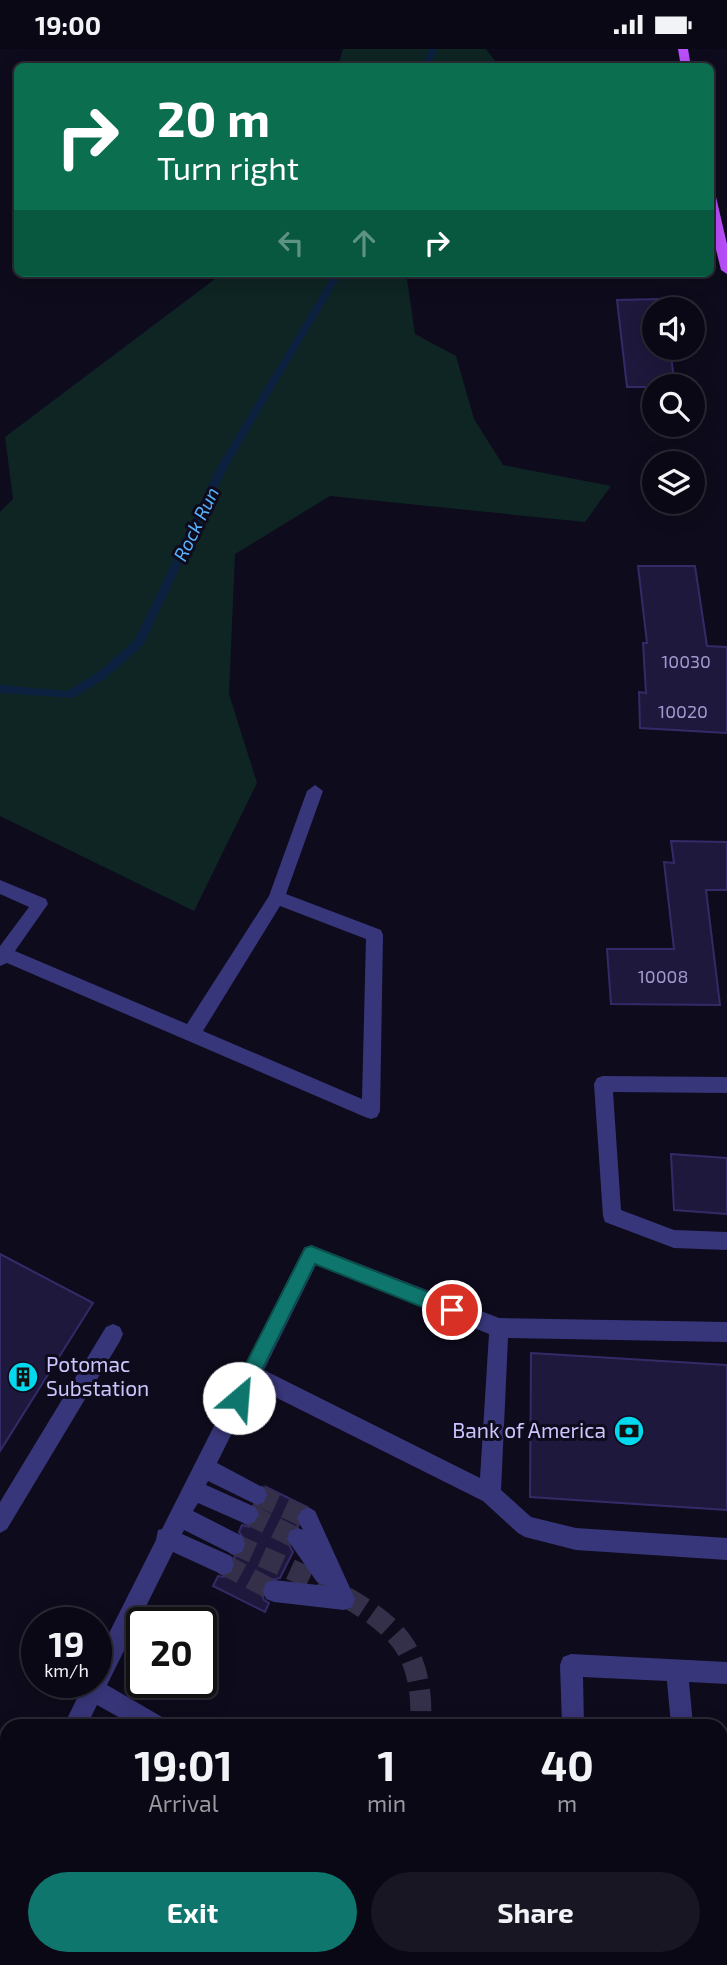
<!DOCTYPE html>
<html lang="en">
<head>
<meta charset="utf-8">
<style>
  body { margin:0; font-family:"Exo 2",sans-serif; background:#181622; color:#f1f3f6; height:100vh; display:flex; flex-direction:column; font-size:26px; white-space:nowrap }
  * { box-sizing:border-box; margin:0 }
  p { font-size:23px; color:#999aa0 }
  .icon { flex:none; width:38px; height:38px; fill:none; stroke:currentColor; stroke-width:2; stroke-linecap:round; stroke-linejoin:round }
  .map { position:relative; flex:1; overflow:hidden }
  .drawer { position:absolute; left:0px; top:1670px; width:728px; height:247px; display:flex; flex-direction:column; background:#0a0815; border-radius:21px 21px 0 0; box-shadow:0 4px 18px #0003,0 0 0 2px #2a2934 }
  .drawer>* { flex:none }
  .top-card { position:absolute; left:14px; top:14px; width:700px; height:214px; border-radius:10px; box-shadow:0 4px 18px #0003,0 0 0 2px #2a2934; background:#0b6e4f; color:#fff; overflow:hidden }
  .tools { position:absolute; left:642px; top:248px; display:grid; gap:14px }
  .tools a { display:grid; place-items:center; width:63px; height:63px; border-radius:50%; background:#0a0815; box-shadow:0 4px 18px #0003,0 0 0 2px #2a2934; font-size:35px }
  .speed { position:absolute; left:21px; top:1558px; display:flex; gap:14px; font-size:35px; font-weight:700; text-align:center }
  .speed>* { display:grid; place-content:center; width:91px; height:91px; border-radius:50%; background:#0a0815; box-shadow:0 4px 18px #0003,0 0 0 2px #2a2934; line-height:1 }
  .speed small { font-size:18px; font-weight:400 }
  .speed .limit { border:4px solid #111; border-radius:10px; background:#fff; color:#111 }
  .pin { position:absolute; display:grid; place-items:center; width:60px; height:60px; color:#fff; margin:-30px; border:4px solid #fff; border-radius:50%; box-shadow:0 2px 7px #0007 }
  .me { position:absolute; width:77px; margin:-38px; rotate:27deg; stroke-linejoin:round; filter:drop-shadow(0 0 5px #0008) }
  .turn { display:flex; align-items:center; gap:24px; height:147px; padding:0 28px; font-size:32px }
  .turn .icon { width:91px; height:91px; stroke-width:2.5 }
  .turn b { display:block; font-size:49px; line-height:60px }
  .lanes { display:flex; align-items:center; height:66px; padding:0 28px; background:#0003; justify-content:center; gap:35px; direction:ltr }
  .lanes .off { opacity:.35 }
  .eta { display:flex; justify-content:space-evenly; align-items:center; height:119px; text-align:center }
  .eta b { font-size:42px; font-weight:700; line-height:49px }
  .primary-button { display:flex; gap:14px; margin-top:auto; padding:14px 28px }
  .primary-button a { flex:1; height:80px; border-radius:42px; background:#0f766e; color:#fff; font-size:28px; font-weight:700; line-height:80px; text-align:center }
  .primary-button a+a { background:#181622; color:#f1f3f6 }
  .status { display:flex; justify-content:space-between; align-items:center; height:49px; padding:0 35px; background:#0a0815; direction:ltr }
  .status svg { height:19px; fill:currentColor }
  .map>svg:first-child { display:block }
  .green { fill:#0e2524 }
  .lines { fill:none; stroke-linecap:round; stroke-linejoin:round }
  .stream { fill:#0c203f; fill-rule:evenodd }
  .building { fill:#1e183c; stroke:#352a68; stroke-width:2 }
  .minor-tunnel { stroke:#343049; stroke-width:21; stroke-dasharray:21 10; stroke-linecap:butt }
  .minor { fill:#38367a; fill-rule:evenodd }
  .major { fill:#ba4ffd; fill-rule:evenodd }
  .route { fill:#0f766e; stroke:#0a4d48; stroke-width:2 }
  .labels { text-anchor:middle; stroke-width:6; stroke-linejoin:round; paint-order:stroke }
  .number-label { font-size:18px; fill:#a09ace }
  .far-water-label { font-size:19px; font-style:italic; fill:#56b2fd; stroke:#0e0b1c }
  .poi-label { font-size:21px; fill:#ccc6fe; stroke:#0e0b1c; text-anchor:start }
</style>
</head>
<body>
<div class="status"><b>19:00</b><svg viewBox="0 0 49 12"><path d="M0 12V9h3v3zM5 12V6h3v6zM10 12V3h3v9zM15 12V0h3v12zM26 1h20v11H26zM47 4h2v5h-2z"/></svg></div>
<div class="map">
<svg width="727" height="1916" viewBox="0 0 727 1916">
  <rect width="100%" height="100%" fill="#0e0b1c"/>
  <path class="green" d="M343,0H486L499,17H338Z
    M223,224H416L407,230L415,285L456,307L474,370L503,416L611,437L585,473L330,447L235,505L229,645L257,734L194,862L0,767V463L13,450L5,388Z"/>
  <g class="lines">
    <path class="stream" d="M429,0H437L430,18H422Z
      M334,224H342L228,417L143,596L106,629L73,649L0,644V636L67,642L98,623L135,591L218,417Z"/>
  </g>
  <path class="building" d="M663,250L665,261H654V299H670L675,338H627L617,251Z
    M638,517H695L707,597L727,598V684L640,679L639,643L646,644L643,594H647Z
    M671,792L727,793V841H706L720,956L611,955L607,900H674L664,813L674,814Z
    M671,1105L727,1109V1165L674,1161Z
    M0,1205L93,1254L0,1402Z
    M531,1304L727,1316V1461L530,1448Z
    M266,1438L305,1457L295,1468L298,1477L289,1480L285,1489L293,1503L280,1529L264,1533L261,1543L264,1551L269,1554L265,1563L213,1537L218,1527L224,1528L233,1524L236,1516L234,1508L244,1504L247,1494L239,1483L242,1476L249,1478L257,1473L261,1466L258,1458L266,1454L269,1447Z"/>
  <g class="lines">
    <path class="minor-tunnel" d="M257,1446L308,1469
      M248,1465L298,1490
      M234,1495C281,1517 372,1551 402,1593C418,1615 423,1649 420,1676
      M223,1515L274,1542"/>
    <path class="minor" d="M315,736L323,742L286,845L381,881L383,886L380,1062L377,1068L371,1070L365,1068L7,914L0,917V897L29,858L0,845V831L46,850L48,855L15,902L187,975L269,847L307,742ZM280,857L366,890L362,1050L203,982Z
      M603,1027L727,1028V1044L613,1043L621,1161L674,1181L727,1183V1201L674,1199L605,1173L603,1167L594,1035L597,1029Z
      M311,1196L499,1269L727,1273V1293L508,1289L501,1441L531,1468L576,1479L727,1489V1511L576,1501L525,1488L518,1484L483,1452L255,1338L217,1414L264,1439L267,1446L264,1453L257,1456L208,1432L206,1436L255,1458L259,1465L255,1472L248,1476L198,1454L193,1462L242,1487L245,1495L242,1503L234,1506L184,1481L182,1485L231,1507L234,1515L231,1523L223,1526L173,1503L107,1636L162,1668L165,1676H133L97,1656L87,1676H64L85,1633H96V1610L156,1491L158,1481L162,1480L304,1199ZM316,1216L489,1285L480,1429L264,1321Z
      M113,1275L120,1278L123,1285L120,1292L7,1480L0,1484V1453L106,1278Z
      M308,1458L315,1462L355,1550L352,1558L344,1561L274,1553L266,1550L263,1542L266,1534L274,1531L327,1537L317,1533L287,1490L290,1482L298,1479L303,1481L297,1469L301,1462Z
      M571,1605L727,1613V1635L689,1633L693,1676H671L667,1632L583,1628L584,1676H562L560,1616L563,1608Z
      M7,1801V1836L0,1839V1804Z
      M721,1814L727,1817V1842L721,1839Z
      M472,1909H496L494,1916H470Z
      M609,1909H642L645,1916H612Z"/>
    <path class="major" d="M678,0H688L691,18H681Z
      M710,145L716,148L727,195V225L721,221L710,176Z"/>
  </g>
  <path class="route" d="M311,1197L459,1255L461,1261L459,1267L452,1270L315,1215L245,1355L239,1358L232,1355L230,1349L232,1342L305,1199Z"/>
  <defs>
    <g id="building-disc" transform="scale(1.575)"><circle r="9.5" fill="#03d9ee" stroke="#0e0b1c"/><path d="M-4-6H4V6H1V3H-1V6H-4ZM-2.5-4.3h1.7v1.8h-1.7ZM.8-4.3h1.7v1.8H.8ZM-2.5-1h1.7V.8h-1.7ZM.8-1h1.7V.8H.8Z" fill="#111"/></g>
    <g id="bank-disc" transform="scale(1.575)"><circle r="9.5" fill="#03d9ee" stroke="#0e0b1c"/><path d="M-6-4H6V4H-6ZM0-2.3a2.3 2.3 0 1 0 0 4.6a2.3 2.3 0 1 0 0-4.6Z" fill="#111"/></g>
  </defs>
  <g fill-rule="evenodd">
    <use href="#building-disc" x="23" y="1328"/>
    <use href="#bank-disc" x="629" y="1382"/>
  </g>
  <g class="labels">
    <g class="number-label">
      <text x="686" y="619">10030</text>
      <text x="683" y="669">10020</text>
      <text x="663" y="934">10008</text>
    </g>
    <g class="far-water-label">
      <text transform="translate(196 475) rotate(-64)" y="7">Rock Run</text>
    </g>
    <g class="poi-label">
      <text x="46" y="1323">Potomac<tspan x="46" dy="24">Substation</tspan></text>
      <text x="606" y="1389" text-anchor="end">Bank of America</text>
    </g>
  </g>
</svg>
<div class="tools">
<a><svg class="icon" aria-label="sound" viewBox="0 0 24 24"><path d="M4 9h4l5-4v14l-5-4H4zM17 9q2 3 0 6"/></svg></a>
<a><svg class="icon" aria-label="search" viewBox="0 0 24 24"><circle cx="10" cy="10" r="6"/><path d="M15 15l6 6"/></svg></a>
<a><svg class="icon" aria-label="layers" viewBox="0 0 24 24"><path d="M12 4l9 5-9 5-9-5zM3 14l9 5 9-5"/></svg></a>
</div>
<div class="speed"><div>19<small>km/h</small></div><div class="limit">20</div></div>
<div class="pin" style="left:452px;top:1261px;background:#d93025"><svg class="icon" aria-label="arrive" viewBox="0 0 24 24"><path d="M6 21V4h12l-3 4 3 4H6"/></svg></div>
<svg class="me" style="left:239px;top:1349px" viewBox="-20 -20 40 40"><circle r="19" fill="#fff"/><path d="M0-13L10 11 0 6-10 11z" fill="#0f766e"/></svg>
<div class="top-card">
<div class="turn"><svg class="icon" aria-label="right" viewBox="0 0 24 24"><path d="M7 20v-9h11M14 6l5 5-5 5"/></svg><div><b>20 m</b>Turn right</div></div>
<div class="lanes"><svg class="icon off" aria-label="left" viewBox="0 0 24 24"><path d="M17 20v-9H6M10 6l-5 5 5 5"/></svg><svg class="icon off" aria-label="ahead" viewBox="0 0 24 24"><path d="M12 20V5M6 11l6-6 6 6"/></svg><svg class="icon" aria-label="right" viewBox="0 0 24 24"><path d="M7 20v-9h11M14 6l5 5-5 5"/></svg></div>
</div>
<section class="drawer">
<div class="eta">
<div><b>19:01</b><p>Arrival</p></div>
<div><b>1</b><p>min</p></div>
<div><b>40</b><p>m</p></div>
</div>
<div class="primary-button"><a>Exit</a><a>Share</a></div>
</section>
</div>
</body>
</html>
